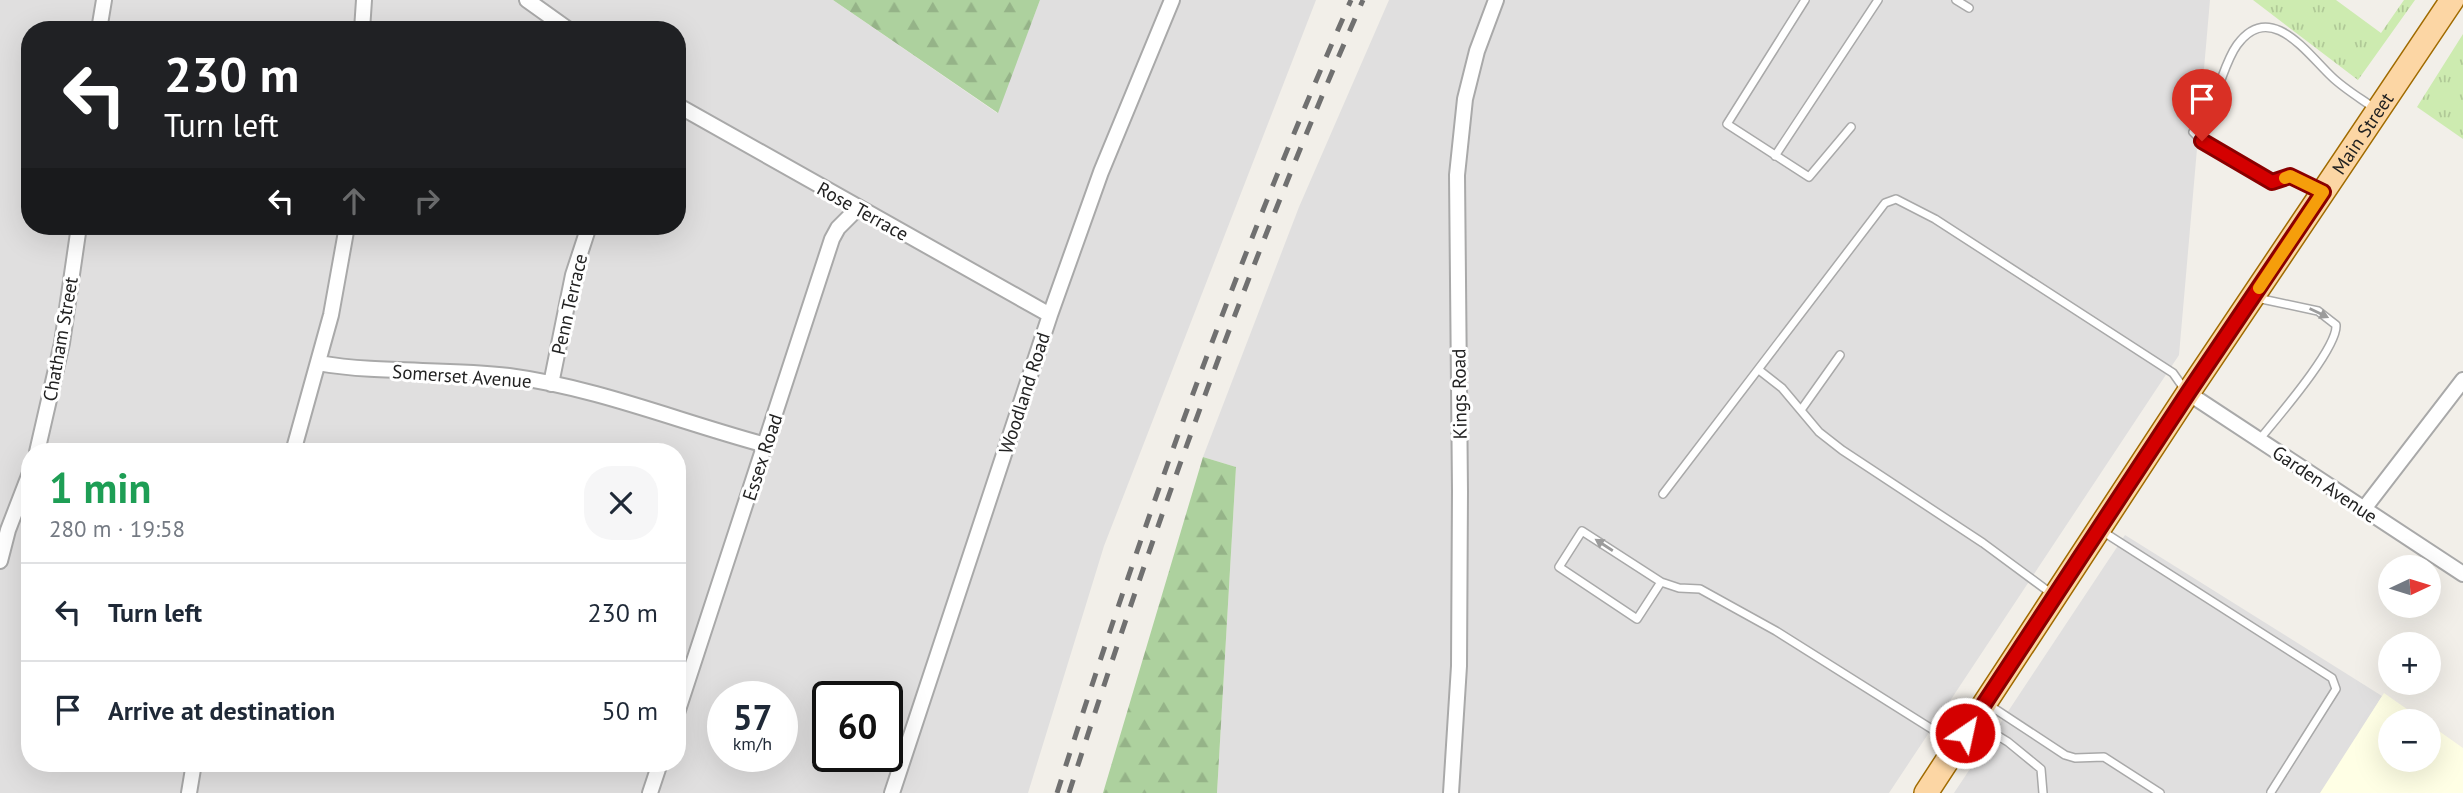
<!DOCTYPE html>
<html lang="en">
<head>
<meta charset="utf-8">
<style>
  body { margin:0; font-family:"PT Sans",sans-serif; background:#f6f6f7; color:#1f2937; height:100vh; display:flex; flex-direction:column; font-size:26px; white-space:nowrap }
  * { box-sizing:border-box; margin:0 }
  p { font-size:23px; color:#747a83 }
  .icon { flex:none; width:38px; height:38px; fill:none; stroke:currentColor; stroke-width:2; stroke-linecap:round; stroke-linejoin:round }
  .map { position:relative; flex:1; overflow:hidden }
  .drawer { position:absolute; left:21px; top:443px; width:665px; height:329px; display:flex; flex-direction:column; background:#fff; border-radius:28px; box-shadow:0 7px 28px #0002 }
  .drawer>* { flex:none }
  .hud { position:absolute; left:21px; top:21px; width:665px; height:214px; border-radius:28px; box-shadow:0 7px 28px #0002; background:#202124; color:#fff; overflow:hidden }
  .needle { width:46px; rotate:86deg }
  .fabs { position:absolute; left:2378px; top:555px; display:grid; gap:14px }
  .fabs a { display:grid; place-items:center; width:63px; height:63px; border-radius:50%; background:#fff; box-shadow:0 7px 28px #0002; font-size:35px }
  .speed { position:absolute; left:707px; top:681px; display:flex; gap:14px; font-size:35px; font-weight:700; text-align:center }
  .speed>* { display:grid; place-content:center; width:91px; height:91px; border-radius:50%; background:#fff; box-shadow:0 7px 28px #0002; line-height:1 }
  .speed small { font-size:18px; font-weight:400 }
  .speed .limit { border:4px solid #111; border-radius:10px; background:#fff; color:#111 }
  .pin { position:absolute; display:grid; place-items:center; width:60px; height:60px; color:#fff; margin:-72px -30px; border-radius:50% 50% 50% 0; rotate:-45deg; box-shadow:0 0 7px #0007 }
  .pin .icon { rotate:45deg }
  .me { position:absolute; width:77px; margin:-38px; rotate:34deg; stroke-linejoin:round; filter:drop-shadow(0 0 5px #0008) }
  .turn { display:flex; align-items:center; gap:24px; height:147px; padding:0 28px; font-size:32px }
  .turn .icon { width:91px; height:91px; stroke-width:2.5 }
  .turn b { display:block; font-size:49px; line-height:60px }
  .lanes { display:flex; align-items:center; height:66px; padding:0 28px; background:#0003; justify-content:center; gap:35px; direction:ltr }
  .lanes .off { opacity:.35 }
  .round { display:grid; place-items:center; flex:none; width:74px; height:74px; border-radius:28px; background:#f6f6f7 }
  .summary { display:flex; align-items:center; justify-content:space-between; height:119px; padding:0 28px }
  h1 { font-size:42px; font-weight:600; line-height:52px; color:#1e9e55 }
  ul { padding:0; list-style:none }
  li { display:flex; align-items:center; gap:21px; height:98px; padding:0 28px; border-top:2px solid #e0e1e3 }
  li div { flex:1 }
  li b { display:block; font-size:26px }
  li em { font-style:normal }
  .map>svg:first-child { display:block }
  .residential { fill:#e0dfdf; fill-rule:evenodd }
  .education { fill:#ffffe5 }
  .grass { fill:url(#grass-tufts) }
  .forest { fill:url(#forest-firs) }
  .lines { fill:none; stroke-linecap:round; stroke-linejoin:round }
  .lane-casing { stroke:#a9a9a9; stroke-width:10 }
  .street-casing { stroke:#a9a9a9; stroke-width:18 }
  .primary-casing { stroke:#a06b00; stroke-width:26 }
  .lane { stroke:#fff; stroke-width:7 }
  .street { stroke:#fff; stroke-width:14 }
  .primary { stroke:#fcd6a4; stroke-width:23 }
  .rail { stroke:#707070; stroke-width:5; stroke-dasharray:14 14; stroke-linecap:butt }
  .oneway { fill:#9c9c9c }
  .route-casing { stroke:#8a0000; stroke-width:18 }
  .route { stroke:#d40000; stroke-width:12 }
  .slow { stroke:#f59e0b; stroke-width:12 }
  .labels { text-anchor:middle; stroke-width:6; stroke-linejoin:round; paint-order:stroke }
  .street-label { font-size:19px; fill:#222; stroke:#fff }
</style>
</head>
<body>
<div class="map">
<svg width="2463" height="793" viewBox="0 0 2463 793">
  <defs>
    <pattern id="grass-tufts" width="24" height="20" patternUnits="userSpaceOnUse" patternTransform="scale(1.75)"><rect width="24" height="20" fill="#cdebb0"/><path d="M3 7l-1-3M5 7V3M7 7l1-3M15 17l-1-3M17 17v-4M19 17l1-3" fill="none" stroke="#b0c997"/></pattern>
    <pattern id="forest-firs" width="22" height="20" patternUnits="userSpaceOnUse" patternTransform="scale(1.75)"><rect width="22" height="20" fill="#add19e"/><path d="M5 1l3.5 6h-7zM16 11l3.5 6h-7z" fill="#95b388"/></pattern>
  </defs>
  <rect width="100%" height="100%" fill="#f2efe9"/>
  <path class="residential" d="M0,0H833L997,113L1040,0H1316L1104,546L1028,793H0ZM30,30H677V226H30ZM30,452H677V763H30ZM723,696H782V756H723ZM828,696H887V756H828Z
    M1389,0H2210L2179,355L1889,793H1217L1236,467L1203,457L1299,207Z
    M2125,535L2382,696L2323,793H1954Z"/>
  <path class="education" d="M2384,693L2424,721H2390V760H2429V724L2463,748V793H2320Z"/>
  <path class="grass" d="M2253,0H2336L2381,33L2404,0H2415L2358,80Z
    M2463,34V139L2417,107Z"/>
  <path class="forest" d="M833,0H1040L998,113Z
    M1203,457L1236,467L1217,793H1103Z"/>
  <g class="lines">
    <g class="lane-casing">
      <path id="lane" d="M1805,0L1727,124L1809,177L1851,127
        M1956,0L1969,8
        M1775,156L1878,0
        M2318,190L2290,176L2272,182L2202,141L2193,132C2203,116 2212,102 2219,85C2224,72 2229,56 2237,45C2270,0 2306,52 2331,76C2343,88 2360,98 2374,108
        M2257,298L2318,311L2336,325C2338,348 2276,419 2259,440
        M1759,370L1782,388L1819,432L1842,450L1983,543L2052,594
        M1801,410L1840,355
        M1663,494L1885,203L1896,199L1935,219L2173,373L2185,390
        M2102,531L2332,678L2336,689L2271,792
        M1661,582L1637,619L1559,567L1582,531L1661,582L1679,588L1700,589L1776,631L1954,743
        M1989,705L2065,755L2075,758L2104,757L2160,793
        M1977,723L2008,742L2041,769L2043,793"/>
    </g>
    <g class="street-casing">
      <path id="street" d="M527,0L569,30
        M99,30L104,0
        M362,30L364,0
        M677,105L1050,315
        M318,363C381,374 445,368 509,376C598,388 680,422 766,445
        M551,384L573,275L589,226
        M2188,393L2463,574
        M37,452L62,343L79,226
        M293,452L331,315L347,226
        M2363,510L2463,380
        M0,561L8,530L30,473
        M677,713L832,239L838,228L858,208
        M189,793L194,763
        M650,793L660,763
        M892,793L1050,315L1101,172L1172,0
        M1451,793L1459,666L1460,491L1457,175L1465,99L1477,51L1496,0"/>
    </g>
    <g class="primary-casing">
      <g id="primary">
        <path id="s1" d="M1926,793L2188,393L2452,0"/>
      </g>
    </g>
    <use href="#lane" class="lane"/>
    <use href="#street" class="street"/>
    <use href="#primary" class="primary"/>
    <path class="rail" d="M1057,793C1143,524 1237,258 1351,0
      M1069,793C1155,524 1250,259 1363,0"/>
  </g>
  <defs><path id="oneway-solid" d="M-6-.8H1V-3.2L6.5 0L1 3.2V.8H-6Z" transform="scale(1.75)"/></defs>
  <g class="oneway">
    <use href="#oneway-solid" transform="translate(2319 313) rotate(26)"/>
    <use href="#oneway-solid" transform="translate(1604 545) rotate(-147)"/>
  </g>
  <g class="lines">
    <g class="route-casing">
      <path id="route" d="M1965,733L2188,393L2323,192L2290,176L2272,182L2202,141"/>
    </g>
    <use href="#route" class="route"/>
    <path class="slow" d="M2259,288L2323,192L2290,176L2285,178"/>
  </g>
  <g class="labels">
    <g class="street-label">
      <text dy="7" stroke="none"><textPath href="#s1" startOffset="791">Main Street</textPath></text>
      <text transform="translate(863 211) rotate(29)" y="7">Rose Terrace</text>
      <text transform="translate(569 304) rotate(-77)" y="7">Penn Terrace</text>
      <text transform="translate(60 339) rotate(-80)" y="7">Chatham Street</text>
      <text transform="translate(462 376) rotate(4)" y="7">Somerset Avenue</text>
      <text transform="translate(1024 393) rotate(-72)" y="7">Woodland Road</text>
      <text transform="translate(1459 394) rotate(-91)" y="7">Kings Road</text>
      <text transform="translate(762 457) rotate(-72)" y="7">Essex Road</text>
      <text transform="translate(2325 484) rotate(34)" y="7">Garden Avenue</text>
    </g>
  </g>
</svg>
<div class="fabs">
<a><svg class="needle" viewBox="-14 -14 28 28"><path d="M0-13l5 13h-10z" fill="#e53935"/><path d="M0 13l5-13h-10z" fill="#747a83"/></svg></a>
<a>+</a>
<a>−</a>
</div>
<div class="speed"><div>57<small>km/h</small></div><div class="limit">60</div></div>
<div class="pin" style="left:2202px;top:141px;background:#d93025"><svg class="icon" aria-label="arrive" viewBox="0 0 24 24"><path d="M6 21V4h12l-3 4 3 4H6"/></svg></div>
<svg class="me" style="left:1965px;top:733px" viewBox="-20 -20 40 40"><circle r="17" fill="#d40000" stroke="#fff" stroke-width="3"/><path d="M0-11L8 9 0 5-8 9z" fill="#fff"/></svg>
<div class="hud">
<div class="turn"><svg class="icon" aria-label="left" viewBox="0 0 24 24"><path d="M17 20v-9H6M10 6l-5 5 5 5"/></svg><div><b>230 m</b>Turn left</div></div>
<div class="lanes"><svg class="icon" aria-label="left" viewBox="0 0 24 24"><path d="M17 20v-9H6M10 6l-5 5 5 5"/></svg><svg class="icon off" aria-label="ahead" viewBox="0 0 24 24"><path d="M12 20V5M6 11l6-6 6 6"/></svg><svg class="icon off" aria-label="right" viewBox="0 0 24 24"><path d="M7 20v-9h11M14 6l5 5-5 5"/></svg></div>
</div>
<section class="drawer">
<div class="summary"><div><h1>1 min</h1><p>280 m · 19:58</p></div><a class="round"><svg class="icon" aria-label="close" viewBox="0 0 24 24"><path d="M6 6l12 12M18 6L6 18"/></svg></a></div>
<ul>
<li><svg class="icon" aria-label="left" viewBox="0 0 24 24"><path d="M17 20v-9H6M10 6l-5 5 5 5"/></svg><div><b>Turn left</b></div><em>230 m</em></li>
<li><svg class="icon" aria-label="arrive" viewBox="0 0 24 24"><path d="M6 21V4h12l-3 4 3 4H6"/></svg><div><b>Arrive at destination</b></div><em>50 m</em></li>
</ul>
</section>
</div>
</body>
</html>
